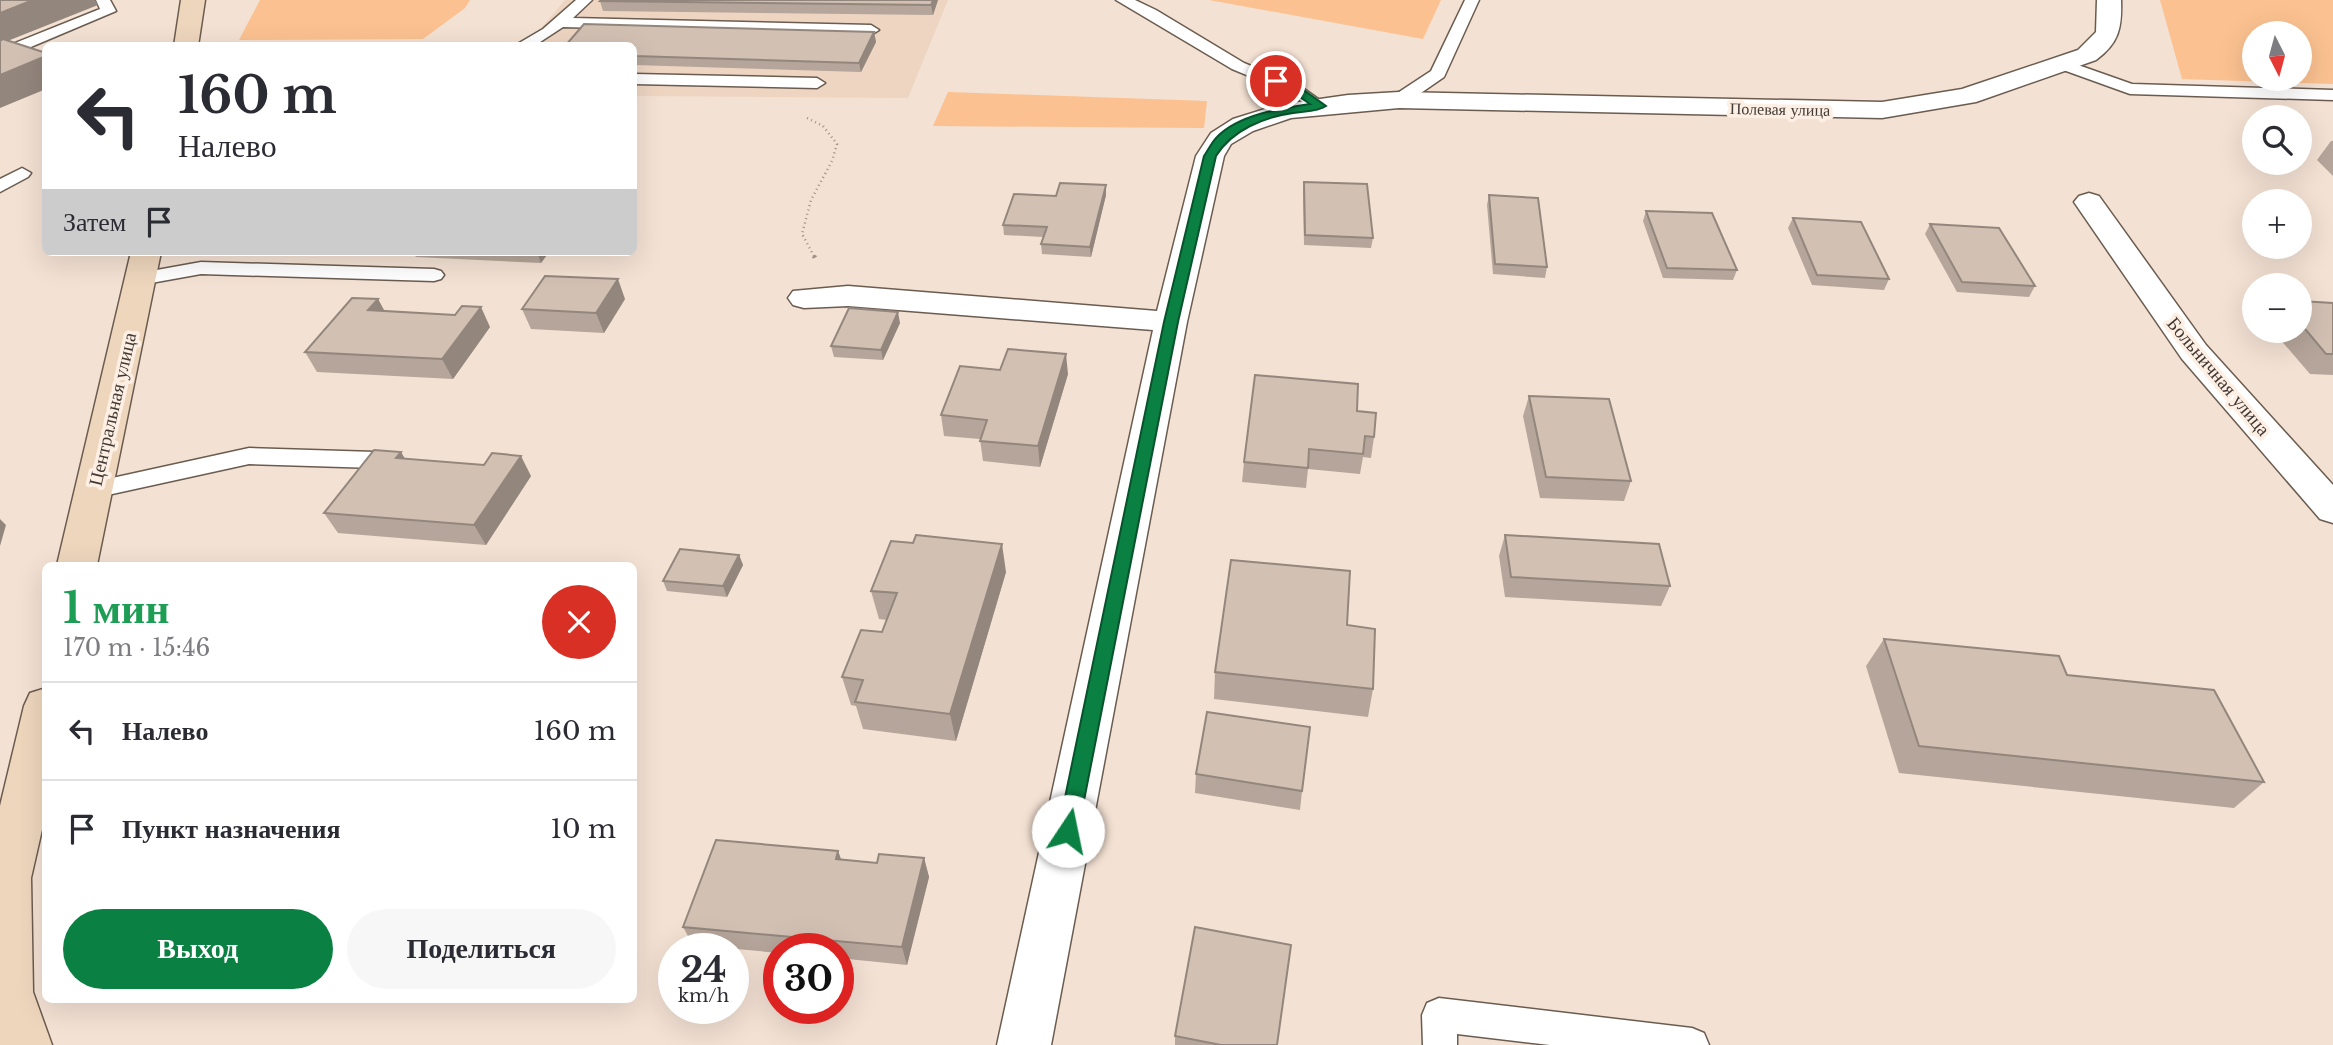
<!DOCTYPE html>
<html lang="ru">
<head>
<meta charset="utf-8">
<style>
  body { margin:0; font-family:"Libre Baskerville",serif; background:#f7f7f7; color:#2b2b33; height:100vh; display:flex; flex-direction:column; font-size:26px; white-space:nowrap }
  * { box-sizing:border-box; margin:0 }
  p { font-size:23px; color:#7c7c81 }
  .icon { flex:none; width:38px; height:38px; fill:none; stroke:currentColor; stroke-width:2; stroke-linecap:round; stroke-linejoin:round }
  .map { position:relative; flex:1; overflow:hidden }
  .sheet { position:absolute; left:42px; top:562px; width:595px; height:441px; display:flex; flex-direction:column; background:#fff; border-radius:10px; box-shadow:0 7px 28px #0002 }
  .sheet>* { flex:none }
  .hud { position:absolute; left:42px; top:42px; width:595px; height:214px; border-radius:10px; box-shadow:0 7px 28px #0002; background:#fff; color:#2b2b33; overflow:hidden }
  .needle { width:46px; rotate:174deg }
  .controls { position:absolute; left:2242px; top:21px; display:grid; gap:14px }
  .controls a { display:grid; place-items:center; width:70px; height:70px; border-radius:50%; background:#fff; box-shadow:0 7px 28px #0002; font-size:35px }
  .speed { position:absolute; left:658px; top:933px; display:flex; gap:14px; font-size:35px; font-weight:700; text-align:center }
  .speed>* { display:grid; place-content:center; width:91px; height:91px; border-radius:50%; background:#fff; box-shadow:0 7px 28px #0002; line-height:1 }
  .speed small { font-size:18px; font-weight:400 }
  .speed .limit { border:10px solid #d22; background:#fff; color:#111 }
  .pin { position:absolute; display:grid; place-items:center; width:60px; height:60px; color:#fff; margin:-30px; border:4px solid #fff; border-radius:50%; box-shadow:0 2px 7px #0007 }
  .me { position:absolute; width:77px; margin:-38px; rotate:11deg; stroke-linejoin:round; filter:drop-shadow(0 0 5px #0008) }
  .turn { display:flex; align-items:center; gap:24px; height:147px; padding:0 21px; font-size:32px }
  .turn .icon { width:91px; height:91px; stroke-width:2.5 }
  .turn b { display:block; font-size:49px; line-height:60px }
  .then { display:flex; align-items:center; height:66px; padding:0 21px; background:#0003; gap:14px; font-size:26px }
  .round { display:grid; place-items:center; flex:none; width:74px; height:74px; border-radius:37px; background:#f7f7f7 }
  .headline { display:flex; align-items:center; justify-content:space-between; height:119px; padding:0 21px }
  h1 { font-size:42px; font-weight:700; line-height:52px; color:#1e9e55 }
  .cta { display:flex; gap:14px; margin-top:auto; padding:14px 21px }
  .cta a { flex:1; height:80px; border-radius:42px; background:#0b8043; color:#fff; font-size:28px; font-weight:700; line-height:80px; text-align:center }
  .cta a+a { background:#f7f7f7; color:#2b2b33 }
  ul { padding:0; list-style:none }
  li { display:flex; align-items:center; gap:21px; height:98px; padding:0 21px; border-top:2px solid #e1e1e2 }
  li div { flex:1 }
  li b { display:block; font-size:26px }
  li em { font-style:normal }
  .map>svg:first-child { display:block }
  .built { fill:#edd5c2 }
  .green { fill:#fbc190; fill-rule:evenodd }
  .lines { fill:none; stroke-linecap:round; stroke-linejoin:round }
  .lane-casing { stroke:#6b5c50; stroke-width:3 }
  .street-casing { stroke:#6b5c50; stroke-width:3 }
  .secondary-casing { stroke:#6b5c50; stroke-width:3 }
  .path-far1 { stroke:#9b8e85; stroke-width:2.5; stroke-dasharray:1 3.5; stroke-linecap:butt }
  .path { stroke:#9b8e85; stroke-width:4.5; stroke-dasharray:2 5; stroke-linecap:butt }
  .lane { fill:#fff; fill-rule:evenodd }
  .street { fill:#fff; fill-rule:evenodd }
  .secondary { fill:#eed6bd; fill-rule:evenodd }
  .wall { fill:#b5a59a }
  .shaded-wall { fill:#93867d }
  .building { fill:#d2c0b3; stroke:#93867d; stroke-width:2 }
  .route { fill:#0b8043; stroke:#07532c; stroke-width:2 }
  .labels { text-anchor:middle; stroke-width:7; stroke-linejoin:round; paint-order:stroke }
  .far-street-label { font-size:16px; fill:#413934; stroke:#feefe4 }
  .street-label { font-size:19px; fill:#413934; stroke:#feefe4 }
</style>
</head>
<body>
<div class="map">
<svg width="2333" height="1045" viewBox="0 0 2333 1045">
  <rect width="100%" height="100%" fill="#f3e1d3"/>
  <path class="built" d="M565,0H948L908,98L634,96V46H526Z"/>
  <path class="green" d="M260,0H470L465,8L423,39L239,40Z
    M1209,0H1441L1423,39Z
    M2160,0H2333V84L2182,79ZM2254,33H2300V79H2254Z
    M948,92L1207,101L1204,128L933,126Z"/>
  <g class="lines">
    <g class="lane-casing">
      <path id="lane" d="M96,0H110L116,11L0,60V49L100,9Z
        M576,0H592L573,18L871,25L879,30L871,35L563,27L534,46H514L543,29Z
        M1116,0H1135L1156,10L1244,63L1300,86L1328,106L1326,110H1314L1288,92L1232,69Z
        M1465,0H1479L1444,77L1405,104H1393L1391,100L1393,96L1431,71Z
        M2061,59L2132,84L2333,90V100L2130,94L2055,67L2053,64Z
        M634,74L817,78L825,83L817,88L634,84Z
        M22,168L31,173L28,177L0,192V179Z
        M201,262L434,269L441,271L444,275L441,279L434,281L201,274L140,285L133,283L130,279L133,275L140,273Z
        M249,448L375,452L383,454L387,460L383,466L375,468L249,464L94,498L86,496L82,490L86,484L94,482Z
        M1439,998L1692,1028L1704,1033L1709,1045H1550L1457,1034V1045H1423L1422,1015L1427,1003Z"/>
    </g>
    <g class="street-casing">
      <path id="street" d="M2097,0H2121C2122,28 2119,43 2096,60L1976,102L1882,118L1399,108L1291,118L1253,131L1231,144L1224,156L1187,322L1051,1045H997L1153,330L848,306L804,308L793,305L788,298L793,291L848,286L1157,311L1196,156L1211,133L1233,119L1278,105L1348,95L1399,92L1882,102L1962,89L2078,50L2096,32Z
        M2089,193L2099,196L2206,345L2333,485V523L2320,519L2182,359L2074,202L2079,196Z"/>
    </g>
    <g class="secondary-casing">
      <path id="secondary" d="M181,0H205L198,46H174Z
        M131,252H161L97,565H57Z
        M46,688V812L31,878L33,992L52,1045H0V806L24,706L30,693Z"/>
    </g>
    <path class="path-far1" d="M807,118L823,126L837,144L832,161L811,200L802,234L815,258"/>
    <path class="path" d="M814,256L817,262"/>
    <use href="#lane" class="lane"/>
    <use href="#street" class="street"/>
    <use href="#secondary" class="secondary"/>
  </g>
  <path class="wall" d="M938,0L933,15L603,11L600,1Z
    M874,32L876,42L861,72L634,65V46Z
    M2331,141H2333V176L2317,160Z
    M1304,182L1373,238L1371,248L1304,245L1303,192Z
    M1106,195L1091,257L1042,254L1041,244L1043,237L1004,235L1003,225L1056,196Z
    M1489,195L1547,267L1545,278L1493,274L1487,205Z
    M1646,211L1737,270L1733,280L1663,278L1643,221Z
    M1793,218L1889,279L1884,290L1812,285L1788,228Z
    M1930,224L2035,286L2029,297L1957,292L1925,234Z
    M413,252H549L541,263L416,257Z
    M378,299L384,311L490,327L453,379L317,372L305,352Z
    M625,299L604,333L531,329L522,309Z
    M2300,301L2333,303V375L2310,374L2273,331H2300Z
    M900,323L883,360L834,357L831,346Z
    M1068,374L1040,467L983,461L980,439L944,436L941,415Z
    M1529,396L1631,481L1624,501L1540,498L1523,416Z
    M1357,411L1374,437L1371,458L1363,457L1360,474L1308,469L1306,488L1242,482L1244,462Z
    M406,459L531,476L486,545L338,533L324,513Z
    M1505,535L1670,586L1661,606L1505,597L1499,556Z
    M739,555L743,565L727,597L667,591L663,581Z
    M1006,572L956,741L863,729L856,706L851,705L842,677L882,632L887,620L879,619L871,591Z
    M1347,625L1373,689L1368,717L1214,699L1215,672Z
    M1884,639L2067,675L2264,782L2234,808L1899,773L1866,666Z
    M1196,774L1302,791L1300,810L1195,793Z
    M838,851L841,860L877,863L924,858L929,877L907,965L838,958V948H779V953L693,945L683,927Z
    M1175,1036L1277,1045H1175Z"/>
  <path class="shaded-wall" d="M33,0H95L98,5L0,44V13Z
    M933,0H938L933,15L931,5Z
    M874,32L876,42L861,72L859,63Z
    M46,56V89L0,108V75Z
    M1106,185V195L1091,257L1090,247Z
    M537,252H549L541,263Z
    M618,279L625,299L604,333L596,313Z
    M378,299L389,319L368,310Z
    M481,307L490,327L453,379L442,359Z
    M898,312L900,323L883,360L881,350Z
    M1066,354L1068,374L1040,467L1038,446Z
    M401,452L413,472L396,458Z
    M521,456L531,476L486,545L474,525Z
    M0,519L6,525L0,546Z
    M1002,544L1006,572L956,741L950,714Z
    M739,555L743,565L727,597L723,586Z
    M838,851L845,870L836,859Z
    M924,858L929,877L907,965L902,947Z"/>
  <path class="building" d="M0,0H33L0,13Z
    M601,0H933L931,5L600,1Z
    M584,24L874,32L859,63L634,56V46H565Z
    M3,39L46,53V56L0,75V41Z
    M1304,182L1367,184L1373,238L1305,235Z
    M1060,183L1106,185L1090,247L1041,244L1047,227L1003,225L1014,194L1056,196Z
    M1489,195L1538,198L1547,267L1495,264Z
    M1646,211L1712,213L1737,270L1667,268Z
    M1793,218L1861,222L1889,279L1817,275Z
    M1930,224L1999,228L2035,286L1962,282Z
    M545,276L618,279L596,313L522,309Z
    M352,298L378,299L368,310L455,315L462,306L481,307L442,359L305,352Z
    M2300,301L2333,303V354H2326L2300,323Z
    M849,308L898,312L881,350L831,346Z
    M1008,349L1066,354L1038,446L980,441L987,420L941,415L960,366L1000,370Z
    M1255,375L1358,384L1357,411L1376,413L1374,437L1365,436L1363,454L1309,449L1308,468L1244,462Z
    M1529,396L1609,399L1631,481L1546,477Z
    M374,450L401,452L396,458L484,465L492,453L521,456L474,525L324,513Z
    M916,535L1002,544L950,714L855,702L863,680L842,677L861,630L882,632L897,593L871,591L891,541L913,543Z
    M1505,535L1659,544L1670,586L1511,577Z
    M680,549L739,555L723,586L663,581Z
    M1231,560L1350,571L1347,625L1375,629L1373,689L1215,672Z
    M1884,639L2059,656L2067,675L2214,690L2264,782L1919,746Z
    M1207,712L1310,727L1302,791L1196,774Z
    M716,840L838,851L836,859L877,863L879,854L924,858L902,947L683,927Z
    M1195,927L1291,945L1277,1045H1221L1175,1036Z"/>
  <path class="route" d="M1276,78L1298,86L1326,106C1317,112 1304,111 1293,113C1264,117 1232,130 1216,156L1178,322L1078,831L1075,837L1068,839L1061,837L1058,831L1164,322L1204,156C1208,150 1212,142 1217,137C1238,115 1281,108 1310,104L1291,91L1272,83V79Z"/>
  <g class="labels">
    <g class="far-street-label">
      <text transform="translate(1780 109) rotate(1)" y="6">Полевая улица</text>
    </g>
    <g class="street-label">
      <text transform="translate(2219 376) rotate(50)" y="7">Больничная улица</text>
      <text transform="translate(112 409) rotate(-77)" y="7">Центральная улица</text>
    </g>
  </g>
</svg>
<div class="controls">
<a><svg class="needle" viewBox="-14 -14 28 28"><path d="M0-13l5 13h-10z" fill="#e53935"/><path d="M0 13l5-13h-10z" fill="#7c7c81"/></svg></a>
<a><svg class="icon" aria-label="search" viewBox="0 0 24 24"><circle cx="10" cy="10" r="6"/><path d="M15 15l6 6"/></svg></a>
<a>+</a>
<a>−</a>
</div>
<div class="speed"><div>24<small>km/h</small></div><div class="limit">30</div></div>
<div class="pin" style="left:1276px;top:81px;background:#d93025"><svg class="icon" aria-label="arrive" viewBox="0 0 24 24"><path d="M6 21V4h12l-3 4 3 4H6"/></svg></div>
<svg class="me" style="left:1068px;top:831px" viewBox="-20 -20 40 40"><circle r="19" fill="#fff"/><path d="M0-13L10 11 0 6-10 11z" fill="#0b8043"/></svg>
<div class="hud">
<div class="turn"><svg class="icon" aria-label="left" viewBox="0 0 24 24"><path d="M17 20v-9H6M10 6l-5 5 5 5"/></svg><div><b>160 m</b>Налево</div></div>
<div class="then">Затем<svg class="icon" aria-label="arrive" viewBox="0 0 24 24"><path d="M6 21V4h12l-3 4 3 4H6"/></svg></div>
</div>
<section class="sheet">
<div class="headline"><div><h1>1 мин</h1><p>170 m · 15:46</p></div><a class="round" style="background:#d93025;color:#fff"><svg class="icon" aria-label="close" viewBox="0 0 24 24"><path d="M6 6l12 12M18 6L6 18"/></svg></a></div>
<ul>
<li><svg class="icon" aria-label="left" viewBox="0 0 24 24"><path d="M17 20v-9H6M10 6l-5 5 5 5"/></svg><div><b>Налево</b></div><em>160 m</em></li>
<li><svg class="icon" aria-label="arrive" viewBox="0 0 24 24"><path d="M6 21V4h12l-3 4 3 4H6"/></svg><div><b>Пункт назначения</b></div><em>10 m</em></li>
</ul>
<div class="cta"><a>Выход</a><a>Поделиться</a></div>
</section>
</div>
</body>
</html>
